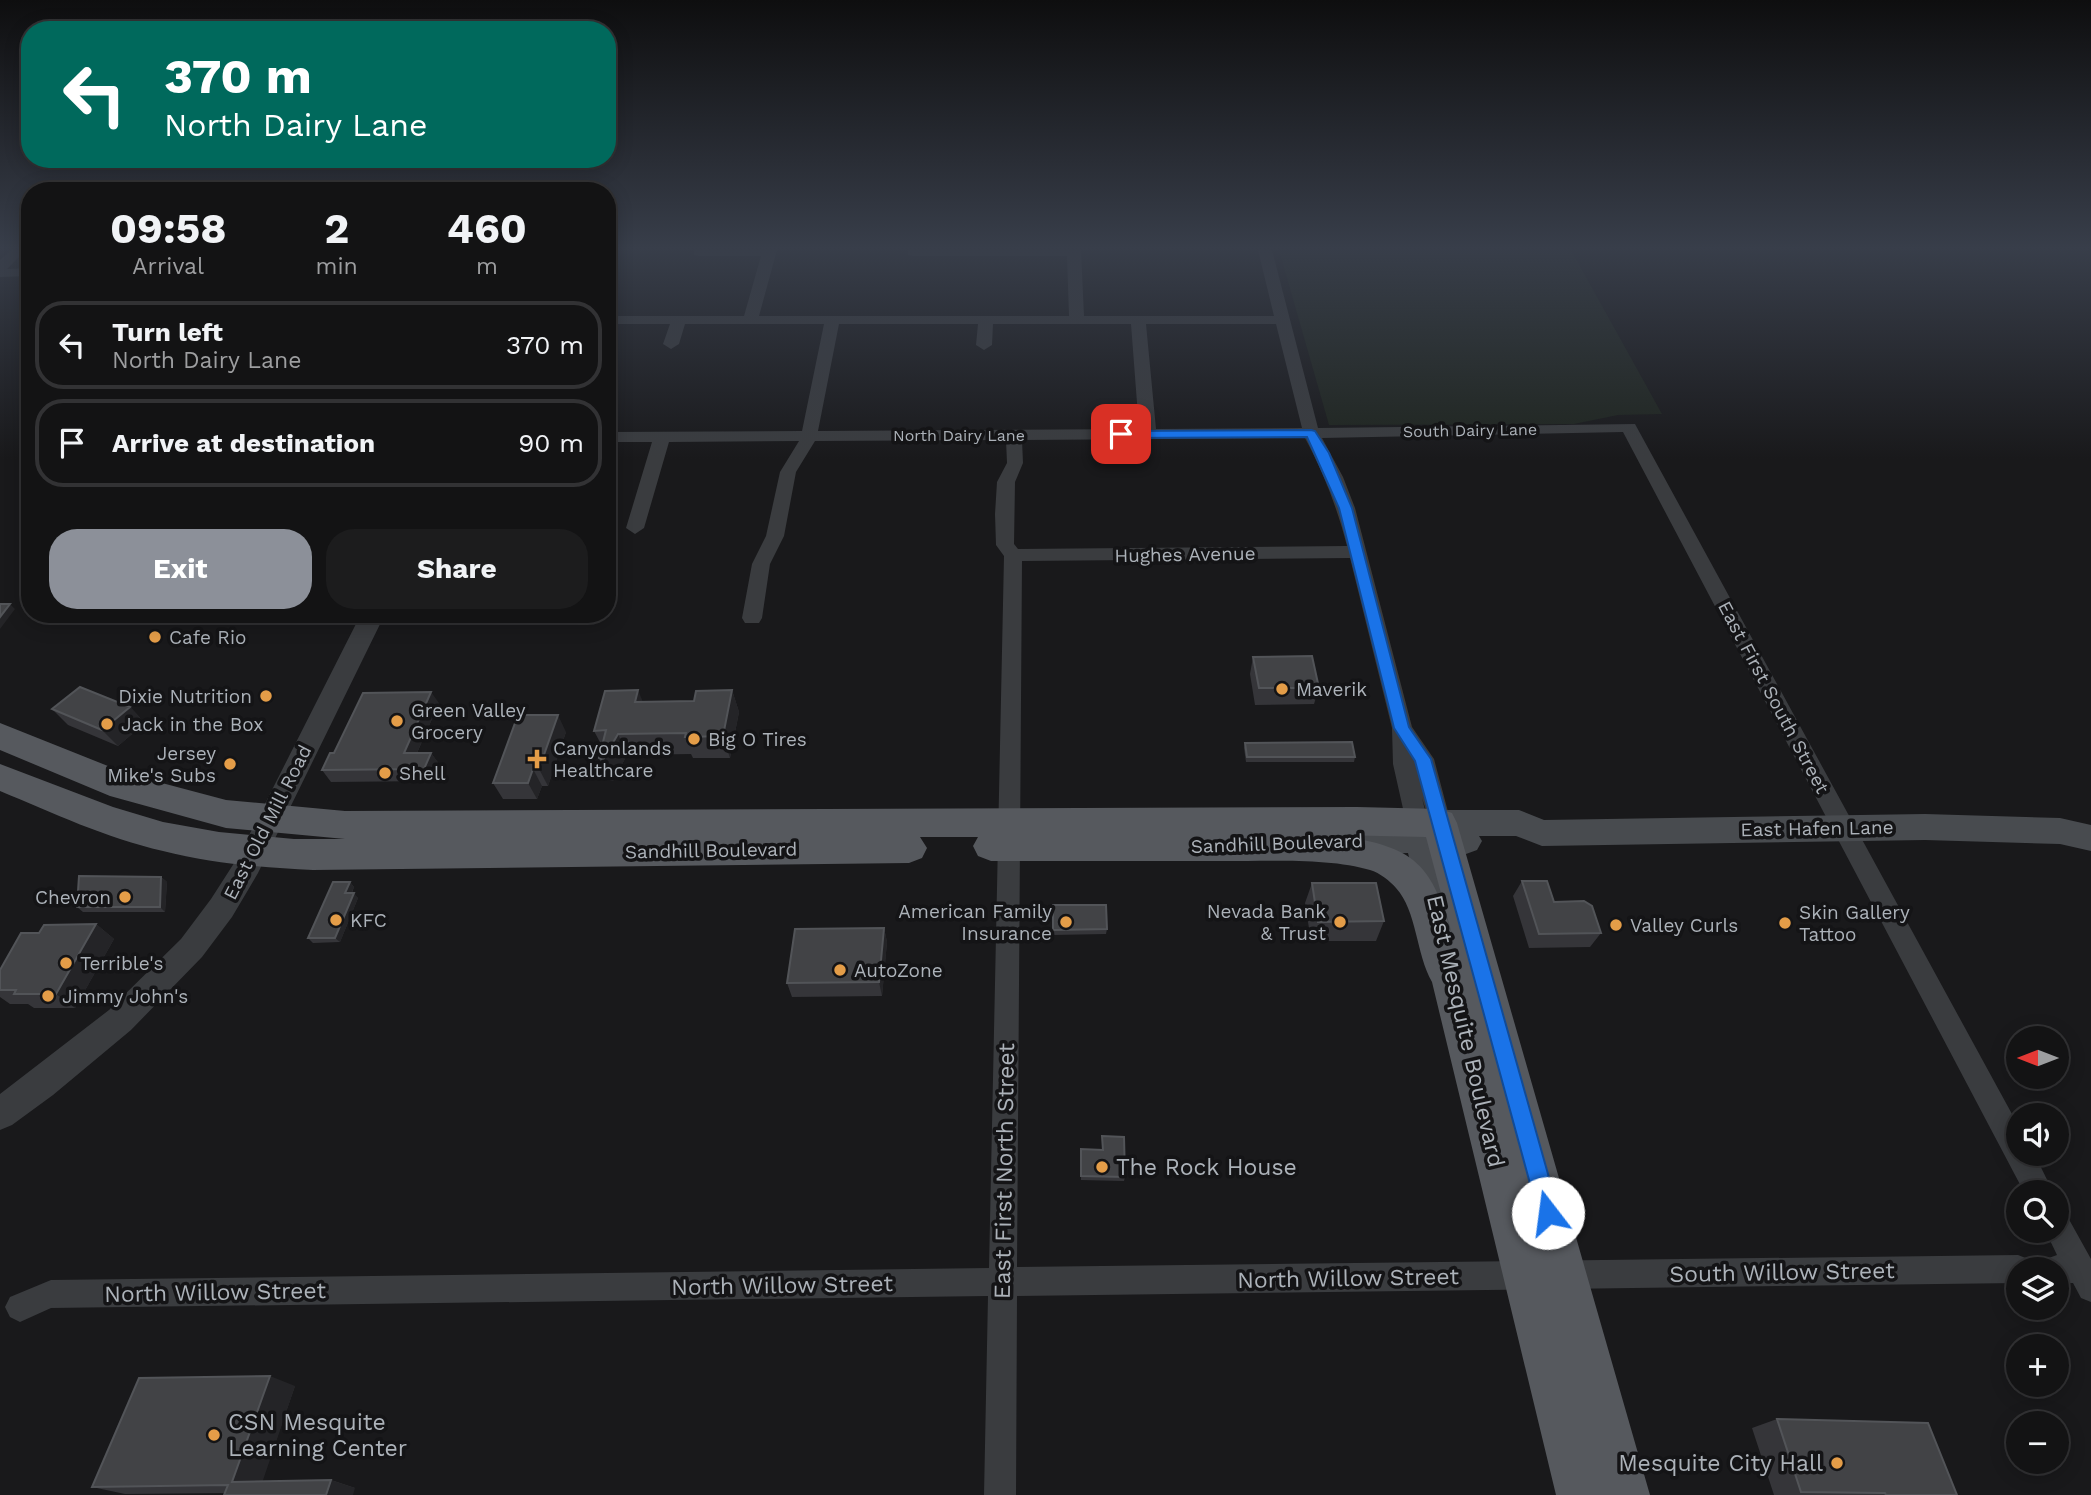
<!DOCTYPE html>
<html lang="en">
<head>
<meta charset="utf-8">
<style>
  body { margin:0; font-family:"Work Sans",sans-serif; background:#1c1c1d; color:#f1f3f6; height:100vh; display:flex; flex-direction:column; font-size:26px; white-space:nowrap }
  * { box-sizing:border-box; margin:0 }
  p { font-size:23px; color:#9d9ea0 }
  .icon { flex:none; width:38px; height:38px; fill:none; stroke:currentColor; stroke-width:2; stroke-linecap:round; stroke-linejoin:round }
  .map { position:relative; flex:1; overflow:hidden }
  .sheet { position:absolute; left:21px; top:182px; width:595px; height:441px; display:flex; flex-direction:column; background:#131314; border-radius:28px; box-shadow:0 4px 18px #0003,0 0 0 2px #323234 }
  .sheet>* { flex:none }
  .top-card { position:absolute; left:21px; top:21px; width:595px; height:147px; border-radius:28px; box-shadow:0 4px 18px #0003,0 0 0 2px #323234; background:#00695c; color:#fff; overflow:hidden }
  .needle { width:46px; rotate:270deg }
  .buttons { position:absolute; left:2006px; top:1026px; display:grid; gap:14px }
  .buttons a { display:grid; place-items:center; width:63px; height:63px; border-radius:50%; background:#131314; box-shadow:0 4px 18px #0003,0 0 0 2px #323234; font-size:35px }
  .pin { position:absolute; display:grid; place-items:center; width:60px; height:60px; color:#fff; margin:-30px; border-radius:14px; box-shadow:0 4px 10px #0006 }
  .me { position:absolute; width:77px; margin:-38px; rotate:345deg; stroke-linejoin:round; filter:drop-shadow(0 0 5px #0008) }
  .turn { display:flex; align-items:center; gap:24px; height:147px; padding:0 28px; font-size:32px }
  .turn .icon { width:91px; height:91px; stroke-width:2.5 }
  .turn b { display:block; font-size:49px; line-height:60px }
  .eta { display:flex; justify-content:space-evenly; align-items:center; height:119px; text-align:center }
  .eta b { font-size:42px; font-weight:700; line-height:49px }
  .primary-button { display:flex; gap:14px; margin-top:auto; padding:14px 28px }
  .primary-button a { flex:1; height:80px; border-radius:28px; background:#8c9099; color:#fff; font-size:28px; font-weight:700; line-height:80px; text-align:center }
  .primary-button a+a { background:#1c1c1d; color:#f1f3f6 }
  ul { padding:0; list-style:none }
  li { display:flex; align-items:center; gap:21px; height:88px; margin:0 14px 10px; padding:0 14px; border:4px solid #323234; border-radius:28px }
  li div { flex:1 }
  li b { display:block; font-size:26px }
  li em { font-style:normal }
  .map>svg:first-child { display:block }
  .green { fill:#1f251f }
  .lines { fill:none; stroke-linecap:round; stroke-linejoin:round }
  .minor { fill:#3a3c3f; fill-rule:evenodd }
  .tertiary { fill:#3a3c3f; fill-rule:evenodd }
  .secondary { fill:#484b4f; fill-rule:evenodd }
  .primary { fill:#56595e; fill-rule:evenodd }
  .wall { fill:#353539 }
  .shaded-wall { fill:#242427 }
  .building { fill:#424346; stroke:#525458; stroke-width:2 }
  .route { fill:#1a73e8; stroke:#114b97; stroke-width:2 }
  .poi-dot { fill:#e49d48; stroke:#141416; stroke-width:2.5 }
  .labels { text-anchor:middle; stroke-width:7; stroke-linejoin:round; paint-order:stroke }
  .far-street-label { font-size:16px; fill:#acb2b9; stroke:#141416 }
  .street-label { font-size:19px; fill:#acb2b9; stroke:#141416 }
  .poi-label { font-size:19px; fill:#acb2b9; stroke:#141416; text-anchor:start }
  .near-street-label { font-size:23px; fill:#acb2b9; stroke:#141416 }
  .near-poi-label { font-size:23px; fill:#acb2b9; stroke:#141416; text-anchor:start }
</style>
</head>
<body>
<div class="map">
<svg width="2091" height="1495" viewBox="0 0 2091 1495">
  <rect width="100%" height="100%" fill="#19191b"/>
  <path class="green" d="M1279,250H1571L1662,414L1618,415L1574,424L1329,425Z"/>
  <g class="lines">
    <path class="minor" d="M11,250H26L7,269L30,268V276L0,277V260Z
      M694,250H777L759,316H1069L1067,256H913L908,255V250H1081L1084,316H1274L1258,250H1272L1318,428L1635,424L2018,1125V1153H2034L2053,1192H2024L1623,432L1322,438L1343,477L1355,508L1412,727L1434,759L1451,823L1448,829L1440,832L1432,829L1422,798L1428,822L1425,828L1417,831L1409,828L1406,822L1393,764L1392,728L1350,558L1022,561L1017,1267L2018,1255L2028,1259L2032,1269H2018V1283L1017,1296L1016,1495H984L988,1296L51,1308L20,1322L10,1317L5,1307L10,1297L51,1280L989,1268L1004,556L996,545L995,514L997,482L1007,463L1006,440L815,441L796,472L784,536L770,564L762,618L759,623H745L742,618L752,564L766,536L780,472L799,441L669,442L644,528L635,534L626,528L652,442H607V432L802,431L824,324H685L679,344L671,349L663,344L670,324H607V316H744L761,256H699L694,255ZM839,324H978L976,345L984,350L992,345L993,324H1131L1139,429L818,431ZM1146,324H1276L1302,428L1156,429ZM1305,438C1324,474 1337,507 1347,546L1018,549L1014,544L1015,482L1023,463L1022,440Z
      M2056,1210L2066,1214L2091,1259V1302L2081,1298L2073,1283H2056V1269H2042L2046,1259L2057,1255L2045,1230H2056Z"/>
    <path class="tertiary" d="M361,614H385L258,873L232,917L202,957L131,1030L53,1095L12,1125L0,1130V1094L109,1010L181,939L211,899L238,857Z"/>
    <path class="secondary" d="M1417,810L1428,815L1440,810H1519L1544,820L1925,814L2060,818L2091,825V851L2060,844L1925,840L1542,846L1516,836H1479L1482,841L1477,850L1466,854H1440L1458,921L1453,931L1441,936L1429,931L1424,921L1408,853L1317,855L1306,851L1301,842L1306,833L1317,829L1402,827L1406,814Z"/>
    <path class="primary" d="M0,723L128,774L226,800L345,811L1357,807L1440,809L1452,813L1457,823L1650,1495H1556L1432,982C1416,954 1417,911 1396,888C1390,881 1380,873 1370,870C1332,858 1267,861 1226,861C1148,861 1069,861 991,861L978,856L973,846L978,837H920L927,848L922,858L909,863L313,870C263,867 212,864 163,851C106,838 53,813 0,791V764L113,807L163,822L219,832L294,839H393H345L226,828L110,796L0,750ZM1335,835L1426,837L1454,942C1432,863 1417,847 1335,835Z"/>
  </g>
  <path class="wall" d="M1253,657L1319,688L1314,704L1255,705L1250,674Z
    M732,690L739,712L730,758H693L691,754L627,755L613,781L609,780L599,758L602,746L594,731L643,701H694Z
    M439,703L417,753H431L439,764L432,781L331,782L322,770L334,753Z
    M130,707L145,723L118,746L68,725L52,709Z
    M566,732L548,786H542L537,799H503L493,783Z
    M1245,743L1355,757L1354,762H1246L1244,748Z
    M161,877L167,882L165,912H83L77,907Z
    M1522,881L1601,933L1590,947L1529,948L1513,896Z
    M350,882L354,887L352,893L358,898L340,942L313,943L308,938Z
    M1312,883L1384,921L1376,941H1311L1305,903Z
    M1053,905L1107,929L1106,934L1053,935Z
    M96,924L114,939L75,1008H34L28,1004H10L0,997V970L39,933Z
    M884,928L887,942L882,996L792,997L787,983Z
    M1081,1149L1125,1177L1124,1181L1081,1180Z
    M295,1386L262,1481L331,1480L355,1488L225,1493L125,1494L92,1487Z
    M1777,1419L1957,1495H1774L1752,1428Z"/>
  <path class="shaded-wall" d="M10,604L15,609L0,629V617Z
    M638,690L647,712L635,702Z
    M732,690L739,712L730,758L723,736Z
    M431,692L439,703L412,764L404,753Z
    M130,707L145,723L118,746L102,730Z
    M558,715L566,732L548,786L539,769Z
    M618,734L627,755L613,781L603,760Z
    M431,753L439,764L432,781L424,769Z
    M533,769L542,786L537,799L528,783Z
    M161,877L167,882L165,912L160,907Z
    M350,882L354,887L349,898L345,893Z
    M354,893L358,898L340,942L335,938Z
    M96,924L114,939L75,1008L56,994Z
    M884,928L887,942L882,996L879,982Z
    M270,1376L295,1386L260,1489L232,1482Z
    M331,1480L355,1488L353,1495H326Z"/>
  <path class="building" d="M0,604H10L0,617Z
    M1312,656L1319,688H1259L1253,657Z
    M80,687L130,707L102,730L52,709Z
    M638,690L635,702L694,701L696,691L732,690L723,736L685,737L686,733L618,734L603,760L599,758L606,730L594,731L605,691Z
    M431,692L404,753H431L424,769L322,770L330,753H334L363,693Z
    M518,715H558L539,769H533L528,783H493Z
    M1352,742L1355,757H1247L1245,743Z
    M79,876L161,877L160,907H77Z
    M1522,881H1547L1554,902L1584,901L1592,906L1601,933L1539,934Z
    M333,882H350L345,893H354L335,938H308Z
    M1312,883H1376L1384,921L1318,922Z
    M1053,905H1106L1107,929L1053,930Z
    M96,924L56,994H14L16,990H0V970L21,933H39L44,925Z
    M884,928L879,982L787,983L795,929Z
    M1102,1136L1124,1137L1125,1177L1081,1176V1149L1103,1150Z
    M270,1376L232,1482L331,1480L326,1495H224L228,1485L92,1487L139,1378Z
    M1777,1419L1928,1423L1957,1495H1886L1885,1493L1801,1492Z"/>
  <linearGradient id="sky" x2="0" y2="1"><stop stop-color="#0e0e0f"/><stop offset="0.54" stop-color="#383e4a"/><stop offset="1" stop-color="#383e4a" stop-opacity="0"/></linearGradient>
  <rect width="2091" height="459" fill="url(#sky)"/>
  <path class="route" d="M1311,430L1315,431L1329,453L1352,508L1409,727L1431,759L1559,1213L1556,1220L1548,1223L1541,1220L1538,1213L1415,761L1394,728L1339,508L1307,437L1121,438L1115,434L1121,431Z"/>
  <g class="poi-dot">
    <circle cx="155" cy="637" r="7"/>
    <circle cx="1282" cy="689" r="7"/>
    <circle cx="266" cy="696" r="7"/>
    <circle cx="397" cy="721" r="7"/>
    <circle cx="107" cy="724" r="7"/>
    <circle cx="694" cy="739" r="7"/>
    <path d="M533.5 748.5h7v7h7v7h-7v7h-7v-7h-7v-7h7z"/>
    <circle cx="230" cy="764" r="7"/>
    <circle cx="385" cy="773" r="7"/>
    <circle cx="125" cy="897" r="7"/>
    <circle cx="336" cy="920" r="7"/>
    <circle cx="1066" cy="922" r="7"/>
    <circle cx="1340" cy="922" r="7"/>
    <circle cx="1785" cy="923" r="7"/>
    <circle cx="1616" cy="925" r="7"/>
    <circle cx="66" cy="963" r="7"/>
    <circle cx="840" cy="970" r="7"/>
    <circle cx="48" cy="996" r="7"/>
    <circle cx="1102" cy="1167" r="7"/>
    <circle cx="214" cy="1435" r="7"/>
    <circle cx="1837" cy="1463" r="7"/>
  </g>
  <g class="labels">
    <g class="far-street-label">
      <text transform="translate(1470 430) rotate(-1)" y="6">South Dairy Lane</text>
      <text x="959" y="441">North Dairy Lane</text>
    </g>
    <g class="street-label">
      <text transform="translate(1185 554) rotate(-1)" y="7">Hughes Avenue</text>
      <text transform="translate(1774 697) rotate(62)" y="7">East First South Street</text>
      <text transform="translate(267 822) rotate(-63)" y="7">East Old Mill Road</text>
      <text transform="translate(1817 828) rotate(-1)" y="7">East Hafen Lane</text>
      <text transform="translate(1277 843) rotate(-2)" y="7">Sandhill Boulevard</text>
      <text transform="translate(711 850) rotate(-1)" y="7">Sandhill Boulevard</text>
    </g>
    <g class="poi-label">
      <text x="169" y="644">Cafe Rio</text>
      <text x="1296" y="696">Maverik</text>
      <text x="252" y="703" text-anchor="end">Dixie Nutrition</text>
      <text x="411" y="717">Green Valley<tspan x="411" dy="22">Grocery</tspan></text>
      <text x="121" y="731">Jack in the Box</text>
      <text x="708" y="746">Big O Tires</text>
      <text x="553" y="755">Canyonlands<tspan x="553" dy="22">Healthcare</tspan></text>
      <text x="216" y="760" text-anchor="end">Jersey<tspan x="216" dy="22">Mike's Subs</tspan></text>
      <text x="399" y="780">Shell</text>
      <text x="111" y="904" text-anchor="end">Chevron</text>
      <text x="1052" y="918" text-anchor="end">American Family<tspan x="1052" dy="22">Insurance</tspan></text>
      <text x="1326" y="918" text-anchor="end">Nevada Bank<tspan x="1326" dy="22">&amp; Trust</tspan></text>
      <text x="1799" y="919">Skin Gallery<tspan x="1799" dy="22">Tattoo</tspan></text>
      <text x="350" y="927">KFC</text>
      <text x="1630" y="932">Valley Curls</text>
      <text x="80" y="970">Terrible's</text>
      <text x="854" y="977">AutoZone</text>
      <text x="62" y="1003">Jimmy John's</text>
    </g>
    <g class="near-street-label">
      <text transform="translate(1466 1031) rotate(77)" y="8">East Mesquite Boulevard</text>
      <text transform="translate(1004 1171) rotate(-89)" y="8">East First North Street</text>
      <text transform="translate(1782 1272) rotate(-1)" y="8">South Willow Street</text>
      <text transform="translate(1348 1278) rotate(-1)" y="8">North Willow Street</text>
      <text transform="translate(782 1285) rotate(-1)" y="8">North Willow Street</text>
      <text transform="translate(215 1292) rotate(-1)" y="8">North Willow Street</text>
    </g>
    <g class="near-poi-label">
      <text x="1116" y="1175">The Rock House</text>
      <text x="228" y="1430">CSN Mesquite<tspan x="228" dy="26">Learning Center</tspan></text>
      <text x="1823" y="1471" text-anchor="end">Mesquite City Hall</text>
    </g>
  </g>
</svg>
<div class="buttons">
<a><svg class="needle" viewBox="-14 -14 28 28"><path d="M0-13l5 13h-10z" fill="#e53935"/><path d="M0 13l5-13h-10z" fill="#9d9ea0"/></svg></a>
<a><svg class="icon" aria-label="sound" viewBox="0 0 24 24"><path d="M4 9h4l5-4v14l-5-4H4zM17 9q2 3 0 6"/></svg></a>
<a><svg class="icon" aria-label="search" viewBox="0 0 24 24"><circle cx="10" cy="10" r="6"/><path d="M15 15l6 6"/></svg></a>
<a><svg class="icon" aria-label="layers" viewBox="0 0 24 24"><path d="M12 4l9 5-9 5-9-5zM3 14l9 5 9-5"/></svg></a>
<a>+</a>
<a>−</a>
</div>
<div class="pin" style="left:1121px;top:434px;background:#d93025"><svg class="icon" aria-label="arrive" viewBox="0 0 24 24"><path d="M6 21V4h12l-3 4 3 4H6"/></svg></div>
<svg class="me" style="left:1548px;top:1213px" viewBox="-20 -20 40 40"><circle r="19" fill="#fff"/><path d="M0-13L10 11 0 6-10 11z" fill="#1a73e8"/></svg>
<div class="top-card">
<div class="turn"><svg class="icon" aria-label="left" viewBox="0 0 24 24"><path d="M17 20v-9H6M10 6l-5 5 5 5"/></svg><div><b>370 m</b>North Dairy Lane</div></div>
</div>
<section class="sheet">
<div class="eta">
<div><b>09:58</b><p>Arrival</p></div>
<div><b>2</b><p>min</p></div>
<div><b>460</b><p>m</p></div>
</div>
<ul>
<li><svg class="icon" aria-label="left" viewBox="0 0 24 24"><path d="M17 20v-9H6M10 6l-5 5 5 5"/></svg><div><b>Turn left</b><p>North Dairy Lane</p></div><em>370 m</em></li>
<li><svg class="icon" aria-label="arrive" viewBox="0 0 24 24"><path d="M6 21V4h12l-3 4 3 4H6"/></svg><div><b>Arrive at destination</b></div><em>90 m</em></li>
</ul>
<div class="primary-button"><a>Exit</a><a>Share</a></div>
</section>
</div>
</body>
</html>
